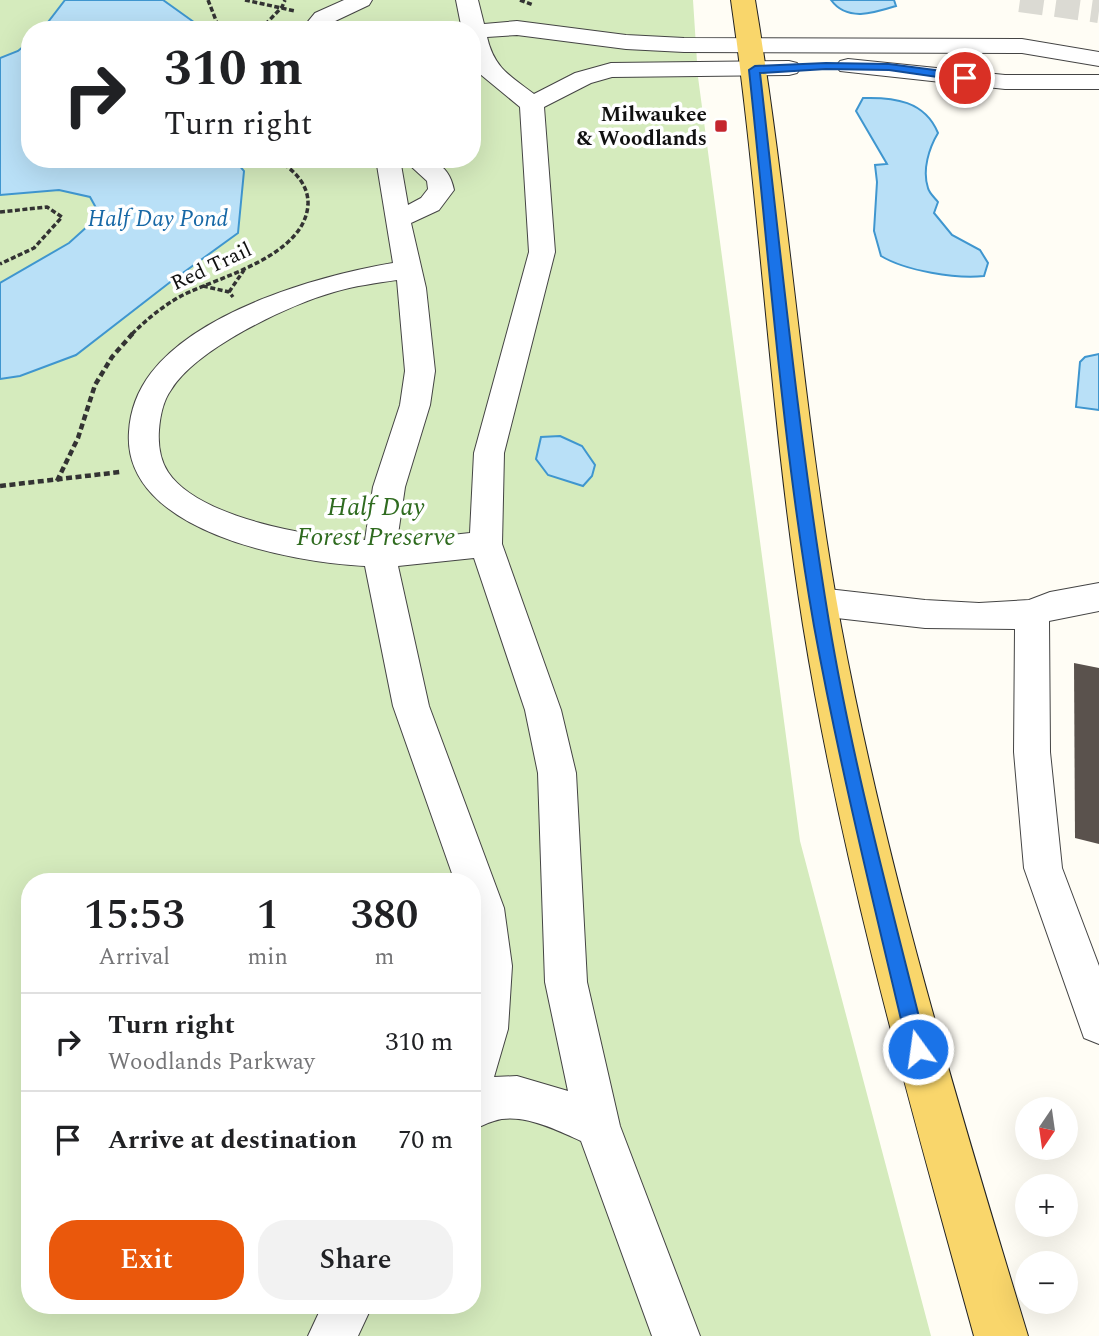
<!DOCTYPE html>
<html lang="en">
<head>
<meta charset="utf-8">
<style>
  body { margin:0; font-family:Spectral,serif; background:#f2f2f2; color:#202124; height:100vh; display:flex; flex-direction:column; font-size:26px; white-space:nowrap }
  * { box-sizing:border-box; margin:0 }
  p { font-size:23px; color:#757577 }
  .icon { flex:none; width:38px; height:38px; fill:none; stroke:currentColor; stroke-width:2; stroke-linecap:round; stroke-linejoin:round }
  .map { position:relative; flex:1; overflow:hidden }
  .sheet { position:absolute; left:21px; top:873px; width:460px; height:441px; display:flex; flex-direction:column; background:#fff; border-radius:28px; box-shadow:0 7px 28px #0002 }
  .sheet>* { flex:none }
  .banner { position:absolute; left:21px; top:21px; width:460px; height:147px; border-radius:28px; box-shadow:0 7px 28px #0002; background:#fff; color:#202124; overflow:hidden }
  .needle { width:46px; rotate:193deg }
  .fabs { position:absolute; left:1015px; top:1097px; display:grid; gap:14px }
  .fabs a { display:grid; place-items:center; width:63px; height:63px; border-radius:50%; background:#fff; box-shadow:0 7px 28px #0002; font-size:35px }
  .pin { position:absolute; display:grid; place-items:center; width:60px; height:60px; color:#fff; margin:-30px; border:4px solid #fff; border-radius:50%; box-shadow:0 2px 7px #0007 }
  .me { position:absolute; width:77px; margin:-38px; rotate:346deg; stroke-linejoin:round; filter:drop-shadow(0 0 5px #0008) }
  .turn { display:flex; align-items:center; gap:24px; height:147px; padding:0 28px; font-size:32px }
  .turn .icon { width:91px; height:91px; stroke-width:2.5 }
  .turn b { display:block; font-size:49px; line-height:60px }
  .eta { display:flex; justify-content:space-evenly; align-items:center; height:119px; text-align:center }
  .eta b { font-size:42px; font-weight:600; line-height:49px }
  .primary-button { display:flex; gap:14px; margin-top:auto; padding:14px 28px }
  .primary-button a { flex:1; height:80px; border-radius:28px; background:#ea580c; color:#fff; font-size:28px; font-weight:600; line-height:80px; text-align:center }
  .primary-button a+a { background:#f2f2f2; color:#202124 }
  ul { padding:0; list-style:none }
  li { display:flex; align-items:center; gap:21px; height:98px; padding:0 28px; border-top:2px solid #e0e0e0 }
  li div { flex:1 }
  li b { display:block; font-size:26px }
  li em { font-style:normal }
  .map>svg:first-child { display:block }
  .green { fill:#d5ebbd; fill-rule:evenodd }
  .water { fill:#b9e0f7; stroke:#3f96cf; stroke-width:2 }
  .building { fill:#5a524d }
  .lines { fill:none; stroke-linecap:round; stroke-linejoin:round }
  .minor-tunnel { stroke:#dbdad3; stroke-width:24; stroke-dasharray:24 12; stroke-linecap:butt }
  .minor-casing { stroke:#444; stroke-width:2 }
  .major-casing { stroke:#222; stroke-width:2 }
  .path-far1 { stroke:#333; stroke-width:3.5; stroke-dasharray:5 2.5; stroke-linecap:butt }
  .path { stroke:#333; stroke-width:4.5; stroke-dasharray:6 3.5; stroke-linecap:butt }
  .minor { fill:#fff; fill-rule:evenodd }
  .major { fill:#f9d66b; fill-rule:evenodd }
  .route { fill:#1a73e8; stroke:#114b97; stroke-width:2 }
  .poi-dot { fill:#c4262e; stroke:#fff; stroke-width:2.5 }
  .labels { text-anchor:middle; stroke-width:7; stroke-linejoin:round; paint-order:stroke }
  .far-poi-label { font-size:21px; font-weight:bold; fill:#111; stroke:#fff; text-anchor:end }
  .far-street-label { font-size:21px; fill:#111; stroke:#fff }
  .far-water-label { font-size:23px; font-style:italic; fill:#1768a6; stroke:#fff }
  .park-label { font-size:26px; font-style:italic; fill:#2f6b1f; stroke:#fff }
</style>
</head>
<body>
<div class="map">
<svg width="1099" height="1336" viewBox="0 0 1099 1336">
  <rect width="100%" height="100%" fill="#fffdf5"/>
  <path class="green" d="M0,0H693L698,77L800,841L931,1336H0ZM30,30H472V159H30ZM30,882H472V1306H30Z"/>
  <path class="water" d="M65,0H163L198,25L199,30H42Z
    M831,0H894L896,6C874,13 847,22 831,0Z
    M30,41V159H234L244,171L238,233L169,283L76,355L20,376L0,379V283L69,243L100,215L90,197L59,190L0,195V58L18,51Z
    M863,98C894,97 925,101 938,133C929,148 922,170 928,188C929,193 935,198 938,202L934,213L952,235L980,250L988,263L984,276C956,279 906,271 881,256L874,231L877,182L875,165L887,164L856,111Z
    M1099,354V410L1076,407L1080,362L1085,357Z
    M560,436L582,446L595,465L592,476L583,486L548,475L536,459L541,437Z"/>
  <path class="building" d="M1074,663L1099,668V844L1075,838Z"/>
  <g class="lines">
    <path class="minor-tunnel" d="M1020,0L1099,11"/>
    <g class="minor-casing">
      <path id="minor" d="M344,0H372L369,5L331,23L324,30H301L315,13Z
        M456,0H478L484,24L517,21L626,35L684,38L1022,39L1099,52V66L1022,53L684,52L626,49L517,35L487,37C494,68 510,76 534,94L575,73L611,63L789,61L797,63L801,68L797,73L789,75L612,77L591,83L544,107L555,252L504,453L502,544L561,710L576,773L587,982L620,1126L700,1336H652L581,1141C557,1130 521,1112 494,1121C487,1123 479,1127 472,1130V882H455L393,706L365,566C291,562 122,532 129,432C130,411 138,390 151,373C200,310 317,276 393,263L376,159H400L408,205L421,198L428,189L427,181L403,159C429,159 448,160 454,190L439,210L411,223L426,288L435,371L430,405L405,487L397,541L470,533L474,453L529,252L520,107L480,74L472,61V30H462ZM397,280L405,371L400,405L373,487L365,540C313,538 198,518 168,472C160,460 158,444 159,430C160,417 163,401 171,390C196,349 288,305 334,292C354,286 376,283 397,280ZM474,558L525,710L538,773L545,982L568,1091L517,1076L494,1077L508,1029L512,966L504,908L429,706L398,566Z
        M848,59L1005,75H1099V89H1005L840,71L836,66L840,61Z
        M318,159H358L355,164L346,166L321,164Z
        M1099,583V611L1049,621L1050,752L1062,868L1099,966V1044L1084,1038L1024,868L1014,752L1015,629L925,628L819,616L807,612L802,602L807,592L819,588L925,600L979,603L1029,600L1050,592Z
        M322,1306H372L358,1336H308Z"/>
    </g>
    <g class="major-casing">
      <path id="major" d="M731,0H755C790,208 803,419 841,626C886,867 957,1102 1028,1336H974C909,1101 842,866 803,625C770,418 761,208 731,0Z"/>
    </g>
    <path class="path-far1" d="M208,0L217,23L227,30
      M245,0L295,11
      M520,0L533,5
      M260,30L282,7L285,0
      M0,212L47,207L62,217L34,248L0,264
      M203,286L229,292L233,297
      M229,292L244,270
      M132,334C147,319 164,305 183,295C222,276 304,256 308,205C309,184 293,169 276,159"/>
    <path class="path" d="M57,481L78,438L95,385L112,357L134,332
      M0,486L120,472"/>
    <use href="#minor" class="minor"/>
    <use href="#major" class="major"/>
  </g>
  <path class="route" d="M826,63L889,64L965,74L970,78L965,81L889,70L826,69L760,73C781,256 799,440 829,622C853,766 892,908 927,1049L925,1056L918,1059L911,1056L908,1049C875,909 840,768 814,626C782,443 769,255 749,70L755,66Z"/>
  <rect class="poi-dot" x="714" y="119" width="14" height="14" rx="3.5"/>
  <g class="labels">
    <g class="far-poi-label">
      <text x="707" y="121">Milwaukee<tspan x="707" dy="24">&amp; Woodlands</tspan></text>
    </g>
    <g class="far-street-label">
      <text transform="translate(211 266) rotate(-25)" y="7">Red Trail</text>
    </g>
    <g class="far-water-label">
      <text x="158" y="226">Half Day Pond</text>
    </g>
    <g class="park-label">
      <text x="376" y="515">Half Day<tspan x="376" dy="30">Forest Preserve</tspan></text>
    </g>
  </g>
</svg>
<div class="fabs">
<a><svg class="needle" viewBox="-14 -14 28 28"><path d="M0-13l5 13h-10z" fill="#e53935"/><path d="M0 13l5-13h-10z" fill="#757577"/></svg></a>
<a>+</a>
<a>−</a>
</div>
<div class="pin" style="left:965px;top:78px;background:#d93025"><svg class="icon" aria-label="arrive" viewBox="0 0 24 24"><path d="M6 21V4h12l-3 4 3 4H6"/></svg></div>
<svg class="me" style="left:918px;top:1049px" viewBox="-20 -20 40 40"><circle r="17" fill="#1a73e8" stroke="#fff" stroke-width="3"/><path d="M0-11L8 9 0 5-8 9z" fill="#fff"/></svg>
<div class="banner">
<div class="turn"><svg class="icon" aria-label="right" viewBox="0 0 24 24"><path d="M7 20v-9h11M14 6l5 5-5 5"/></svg><div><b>310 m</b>Turn right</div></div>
</div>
<section class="sheet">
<div class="eta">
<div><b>15:53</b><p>Arrival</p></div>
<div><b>1</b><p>min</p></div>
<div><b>380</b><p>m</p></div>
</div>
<ul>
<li><svg class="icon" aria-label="right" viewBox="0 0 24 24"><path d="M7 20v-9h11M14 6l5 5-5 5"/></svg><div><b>Turn right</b><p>Woodlands Parkway</p></div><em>310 m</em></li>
<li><svg class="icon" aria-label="arrive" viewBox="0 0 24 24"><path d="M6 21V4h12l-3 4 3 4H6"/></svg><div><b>Arrive at destination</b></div><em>70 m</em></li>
</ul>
<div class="primary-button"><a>Exit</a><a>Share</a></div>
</section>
</div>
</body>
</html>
